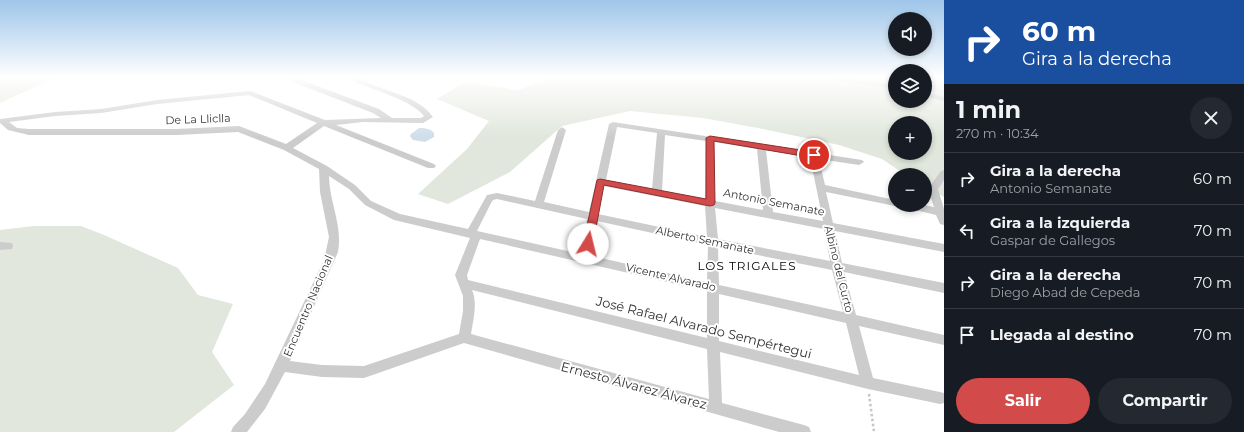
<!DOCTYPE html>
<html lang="es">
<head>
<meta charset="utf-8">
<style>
  body { margin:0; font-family:Montserrat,sans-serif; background:#242831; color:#f1f3f6; height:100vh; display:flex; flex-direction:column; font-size:15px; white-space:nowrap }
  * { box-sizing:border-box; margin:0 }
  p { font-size:13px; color:#9ea1a6 }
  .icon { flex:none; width:22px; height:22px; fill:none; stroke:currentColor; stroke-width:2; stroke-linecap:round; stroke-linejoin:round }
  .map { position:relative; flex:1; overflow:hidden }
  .details { display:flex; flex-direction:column; background:#171b24; width:300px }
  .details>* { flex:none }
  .banner { background:#1a4fa0; color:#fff; overflow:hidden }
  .fabs { position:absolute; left:888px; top:12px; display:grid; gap:8px }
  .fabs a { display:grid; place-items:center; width:44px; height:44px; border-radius:50%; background:#171b24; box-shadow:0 2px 6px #0003; font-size:20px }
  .pin { position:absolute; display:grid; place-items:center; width:34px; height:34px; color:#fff; margin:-17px; border:2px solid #fff; border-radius:50%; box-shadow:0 1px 4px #0007 }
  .me { position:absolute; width:44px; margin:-22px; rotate:9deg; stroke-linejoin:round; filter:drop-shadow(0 0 3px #0008) }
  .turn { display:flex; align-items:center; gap:14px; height:84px; padding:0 12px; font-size:18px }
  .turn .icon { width:52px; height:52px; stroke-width:2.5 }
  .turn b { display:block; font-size:28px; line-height:34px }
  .round { display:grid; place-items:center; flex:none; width:42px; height:42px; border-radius:21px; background:#242831 }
  .summary { display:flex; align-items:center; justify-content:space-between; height:68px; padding:0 12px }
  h1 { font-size:24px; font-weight:700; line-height:30px }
  .cta { display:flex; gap:8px; margin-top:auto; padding:8px 12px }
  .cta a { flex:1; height:46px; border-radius:24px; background:#d24b4a; color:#fff; font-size:16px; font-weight:700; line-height:46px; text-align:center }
  .cta a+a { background:#242831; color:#f1f3f6 }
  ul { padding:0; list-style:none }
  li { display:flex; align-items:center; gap:12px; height:52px; padding:0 12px; border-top:1px solid #363941 }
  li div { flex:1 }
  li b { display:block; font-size:15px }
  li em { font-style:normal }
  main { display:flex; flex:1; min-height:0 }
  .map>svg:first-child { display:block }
  .green { fill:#e1e7dc; fill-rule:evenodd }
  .water { fill:#d0deea }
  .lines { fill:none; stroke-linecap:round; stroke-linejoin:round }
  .path { stroke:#c6c6c6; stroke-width:2.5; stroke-dasharray:2.5 2.5; stroke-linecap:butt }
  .minor { fill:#ccc; fill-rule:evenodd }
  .route { fill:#d24b4a; stroke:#883130 }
  .labels { text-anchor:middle; stroke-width:4; stroke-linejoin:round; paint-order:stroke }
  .street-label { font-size:11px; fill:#323232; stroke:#fff }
  .neighbourhood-label { font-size:12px; letter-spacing:1px; fill:#000; stroke:#fff }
  .near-street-label { font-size:13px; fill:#323232; stroke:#fff }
</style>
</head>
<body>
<main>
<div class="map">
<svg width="944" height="432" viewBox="0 0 944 432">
  <rect width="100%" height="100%" fill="#fff"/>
  <path class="green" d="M0,77H57L0,103Z
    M554,77H895V101H925V77H944V197L925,186V175H906L882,159L839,145L758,128L703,118L630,111L562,126L510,172L448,204L418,194L467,149L489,121L437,99L465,82L518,90ZM895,123H925V153H895Z
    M34,226H81L104,235L178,268L198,295L233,304L212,352L234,385L174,432H0V230Z"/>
  <path class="water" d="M419,128C424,128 430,128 434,133V137L425,142L413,140L410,136L411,134Z"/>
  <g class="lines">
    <path class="path" d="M869,394L874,432"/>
    <path class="minor" d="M350,77H359C382,93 416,93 433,117L423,123L363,122L336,125L434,164L436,166L434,168H428L324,126L293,148L327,166L355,185L371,201L400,214L468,229L487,195L497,193L535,201L558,130L562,127L566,130L544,202L589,212L609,124L613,122L862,160L864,162L859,165L819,159L825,185L895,200V205H899L895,206L826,192L833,223L944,244V252L835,231L842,263L944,283V293L844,272L856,315L944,335V345L859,326L873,378L940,392L944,393V403L940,404L868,389L720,352L722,403L804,425L809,427L811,432H779L464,343L364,378L322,377L285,372L265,409L247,432H231L233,427L245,414L265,384L324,260L329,237L320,192L319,169L284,150L238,132L176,135H29L8,130L0,123V119L55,112L101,109L157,100L250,91L325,120L381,118L373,113L293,82L292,80L296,78L379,109L392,118H421L424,116C414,102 374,89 356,83ZM249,95L317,123L286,144L239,126L176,129H29L17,128L9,122L55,116L101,113L157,104ZM617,127L657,133L652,189L606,180ZM665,135L706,141L705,199L662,191ZM714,142L757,149L763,210L715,201ZM766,150L810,157L823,221L773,212ZM329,176L349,189L365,205L394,220L470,238L455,275L463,296V311L459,334L364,366L322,365L290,361L338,252C343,226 329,201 329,176ZM604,186L705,206L707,237L598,214ZM497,199L587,219L581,254L477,231L491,203L493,200ZM715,208L824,229L830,261L718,239ZM597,221L708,245L707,282L592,256ZM480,239L707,291V338L468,280L467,275ZM718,247L832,270L843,312L719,285ZM472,290L707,349L709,399L471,334C473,320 478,304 472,290ZM719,294L846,323L859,375L719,341Z
      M820,77H842L895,85V89L823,79Z
      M925,92L944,97V101L925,96Z
      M944,170V180L938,189L944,209V225L940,224L936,215L903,207L901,205H923L934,207L928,189L941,171Z
      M0,242L12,243L13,246L12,249L0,250Z"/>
  </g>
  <linearGradient id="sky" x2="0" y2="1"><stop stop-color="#9ec5e9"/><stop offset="0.56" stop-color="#fff"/><stop offset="1" stop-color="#fff" stop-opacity="0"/></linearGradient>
  <rect width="944" height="138" fill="url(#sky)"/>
  <path class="route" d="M710,136L814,152L818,155L814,158L714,141L715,203L714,205L710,206L604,185L593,244L588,248L585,247L583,244L597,180L600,179L706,199V138Z"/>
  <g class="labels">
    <g class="street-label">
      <text transform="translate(198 119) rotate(-2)" y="4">De La Lliclla</text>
      <text transform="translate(774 202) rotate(11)" y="4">Antonio Semanate</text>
      <text transform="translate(705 240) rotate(12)" y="4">Alberto Semanate</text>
      <text transform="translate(839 269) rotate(76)" y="4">Albino del Curto</text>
      <text transform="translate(671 277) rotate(13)" y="4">Vicente Alvarado</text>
      <text transform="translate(308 306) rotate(-67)" y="4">Encuentro Nacional</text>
    </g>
    <g class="neighbourhood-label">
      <text x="747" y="270">LOS TRIGALES</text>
    </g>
    <g class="near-street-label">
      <text transform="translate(704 327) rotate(14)" y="5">José Rafael Alvarado Sempértegui</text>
      <text transform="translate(634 385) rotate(15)" y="5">Ernesto Álvarez Álvarez</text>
    </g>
  </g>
</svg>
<div class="fabs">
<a><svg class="icon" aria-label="sound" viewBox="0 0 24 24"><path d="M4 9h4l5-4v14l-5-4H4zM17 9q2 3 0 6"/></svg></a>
<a><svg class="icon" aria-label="layers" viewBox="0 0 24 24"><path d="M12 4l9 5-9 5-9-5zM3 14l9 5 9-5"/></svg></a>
<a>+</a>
<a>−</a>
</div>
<div class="pin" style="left:814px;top:155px;background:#d93025"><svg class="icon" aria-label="arrive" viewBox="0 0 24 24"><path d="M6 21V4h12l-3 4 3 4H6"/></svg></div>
<svg class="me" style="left:588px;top:244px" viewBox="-20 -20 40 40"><circle r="19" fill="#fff"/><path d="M0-13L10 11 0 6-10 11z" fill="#d24b4a"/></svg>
</div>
<section class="details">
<div class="banner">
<div class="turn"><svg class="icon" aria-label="right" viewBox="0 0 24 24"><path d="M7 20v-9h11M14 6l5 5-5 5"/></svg><div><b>60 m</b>Gira a la derecha</div></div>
</div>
<div class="summary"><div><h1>1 min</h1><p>270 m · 10:34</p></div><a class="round"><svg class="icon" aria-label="close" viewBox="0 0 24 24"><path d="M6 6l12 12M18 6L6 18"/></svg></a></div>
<ul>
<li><svg class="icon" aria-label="right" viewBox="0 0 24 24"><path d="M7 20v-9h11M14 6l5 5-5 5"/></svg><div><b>Gira a la derecha</b><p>Antonio Semanate</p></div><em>60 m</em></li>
<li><svg class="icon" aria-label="left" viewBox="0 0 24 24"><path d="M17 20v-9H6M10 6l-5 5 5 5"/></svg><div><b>Gira a la izquierda</b><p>Gaspar de Gallegos</p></div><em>70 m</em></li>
<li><svg class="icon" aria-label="right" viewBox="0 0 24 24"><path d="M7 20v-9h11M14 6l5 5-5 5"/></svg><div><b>Gira a la derecha</b><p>Diego Abad de Cepeda</p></div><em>70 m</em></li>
<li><svg class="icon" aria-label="arrive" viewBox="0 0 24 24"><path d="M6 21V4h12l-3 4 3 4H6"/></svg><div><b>Llegada al destino</b></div><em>70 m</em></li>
</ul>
<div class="cta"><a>Salir</a><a>Compartir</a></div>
</section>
</main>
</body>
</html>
